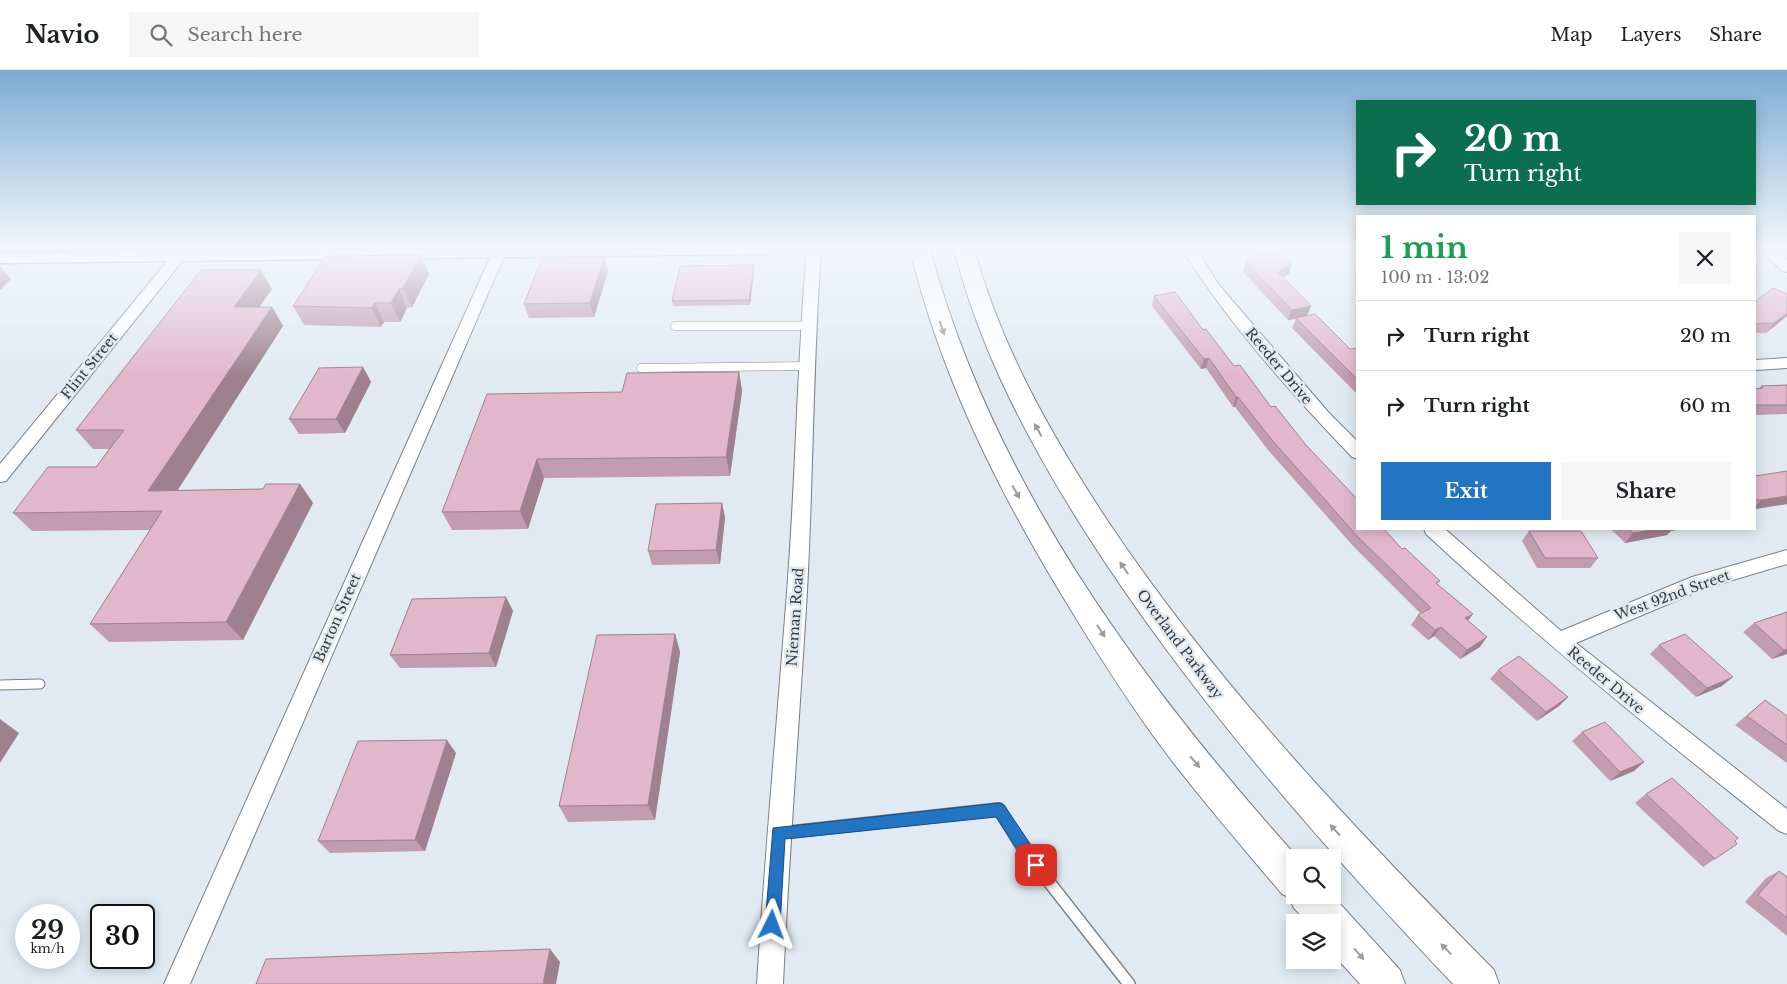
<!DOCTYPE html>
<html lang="en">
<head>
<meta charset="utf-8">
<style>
  body { margin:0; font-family:"Libre Baskerville",serif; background:#f6f6f6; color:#202124; height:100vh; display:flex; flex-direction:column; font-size:19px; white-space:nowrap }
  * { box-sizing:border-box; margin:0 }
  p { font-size:16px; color:#757577 }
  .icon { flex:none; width:28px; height:28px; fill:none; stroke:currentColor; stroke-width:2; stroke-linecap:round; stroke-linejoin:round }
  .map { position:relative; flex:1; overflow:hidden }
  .side { position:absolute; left:1356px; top:145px; width:400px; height:315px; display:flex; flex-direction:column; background:#fff; border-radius:0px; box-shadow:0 2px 12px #0003 }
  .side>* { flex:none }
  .top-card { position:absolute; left:1356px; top:30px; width:400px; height:105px; border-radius:0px; box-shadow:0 2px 12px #0003; background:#0b6e4f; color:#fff; overflow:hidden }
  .buttons { position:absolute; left:1286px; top:779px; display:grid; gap:10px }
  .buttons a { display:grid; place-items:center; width:55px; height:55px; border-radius:0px; background:#fff; box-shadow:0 2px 12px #0003; font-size:25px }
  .speed { position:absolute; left:15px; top:834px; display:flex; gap:10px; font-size:25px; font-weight:700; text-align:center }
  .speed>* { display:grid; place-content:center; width:65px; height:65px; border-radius:50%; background:#fff; box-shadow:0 2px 12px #0003; line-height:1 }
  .speed small { font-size:12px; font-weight:400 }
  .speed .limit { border:2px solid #111; border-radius:8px; background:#fff; color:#111 }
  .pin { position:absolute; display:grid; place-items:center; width:42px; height:42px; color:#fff; margin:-21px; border-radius:10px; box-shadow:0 2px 8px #0006 }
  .me { position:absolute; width:55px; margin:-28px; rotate:3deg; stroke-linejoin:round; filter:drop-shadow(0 0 4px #0008) }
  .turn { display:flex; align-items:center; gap:18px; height:105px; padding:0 25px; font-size:22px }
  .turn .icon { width:65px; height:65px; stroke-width:2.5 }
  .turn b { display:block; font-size:35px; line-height:42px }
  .round { display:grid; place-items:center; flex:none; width:52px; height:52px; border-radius:0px; background:#f6f6f6 }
  .headline { display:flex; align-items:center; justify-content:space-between; height:85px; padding:0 25px }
  h1 { font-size:30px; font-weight:800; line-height:38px; color:#1e9e55 }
  .cta { display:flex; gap:10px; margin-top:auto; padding:10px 25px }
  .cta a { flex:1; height:58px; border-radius:0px; background:#2375c4; color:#fff; font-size:20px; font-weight:800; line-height:58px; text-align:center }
  .cta a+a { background:#f6f6f6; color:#202124 }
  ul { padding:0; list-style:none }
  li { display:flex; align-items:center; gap:15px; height:70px; padding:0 25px; border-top:1px solid #e0e0e0 }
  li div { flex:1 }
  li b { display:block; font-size:19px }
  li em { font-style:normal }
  header { display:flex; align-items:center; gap:30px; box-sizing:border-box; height:70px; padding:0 25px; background:#fff; border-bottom:1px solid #e0e0e0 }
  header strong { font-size:24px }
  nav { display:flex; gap:28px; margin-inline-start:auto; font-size:18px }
  .search { width:350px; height:45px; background:#f6f6f6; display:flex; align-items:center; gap:12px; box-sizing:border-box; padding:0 18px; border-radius:0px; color:#757577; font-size:19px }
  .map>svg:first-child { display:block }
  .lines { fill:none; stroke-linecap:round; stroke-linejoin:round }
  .service-far2-casing { stroke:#767f86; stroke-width:9 }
  .service-far1-casing { stroke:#767f86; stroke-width:11 }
  .service-casing { stroke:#767f86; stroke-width:14 }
  .minor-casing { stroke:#767f86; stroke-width:2 }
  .tertiary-casing { stroke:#767f86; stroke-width:3 }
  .motorway-casing { stroke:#767f86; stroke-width:2 }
  .service-far2 { stroke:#fff; stroke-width:8 }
  .service-far1 { stroke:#fff; stroke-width:9 }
  .service { stroke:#fff; stroke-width:11 }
  .minor { fill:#fff; fill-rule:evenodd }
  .tertiary { fill:#fff; fill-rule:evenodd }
  .motorway { fill:#fff; fill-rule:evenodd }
  .wall { fill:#c29daf }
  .shaded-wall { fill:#9e808e }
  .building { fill:#e2b7cb; stroke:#9e808e }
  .oneway { fill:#9a9c9e }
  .route { fill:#2375c4; stroke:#174c7f }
  .labels { text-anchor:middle; stroke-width:5; stroke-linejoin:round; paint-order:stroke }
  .street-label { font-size:14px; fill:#36393d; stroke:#e1eaf3 }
</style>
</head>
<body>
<header>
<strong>Navio</strong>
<div class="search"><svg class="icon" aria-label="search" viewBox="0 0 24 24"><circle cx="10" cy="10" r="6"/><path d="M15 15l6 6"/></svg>Search here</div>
<nav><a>Map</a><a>Layers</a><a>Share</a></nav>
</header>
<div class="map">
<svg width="1787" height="914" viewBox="0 0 1787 914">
  <rect width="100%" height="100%" fill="#e1eaf3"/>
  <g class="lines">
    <g class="service-far2-casing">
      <path id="service-far2" d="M675,256H808
        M641,298L807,296"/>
    </g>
    <g class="service-far1-casing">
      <path id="service-far1" d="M0,615L40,614"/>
    </g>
    <g class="service-casing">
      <path id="service" d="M781,763L999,739L1024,780L1129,914"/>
    </g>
    <g class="minor-casing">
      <path id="minor" d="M494,179H504L506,182L190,914H164Z
        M807,179H821C813,293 813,408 807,522C799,653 789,783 783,914H757C765,783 777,653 787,522C796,408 797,293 807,179Z
        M1182,179H1196L1219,215L1329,343L1358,372V389L1352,387C1292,325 1228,253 1182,179Z
        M1759,179H1774L1787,190V202L1782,201Z
        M179,182L186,186L184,189L6,411L0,412V394L174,183Z
        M1787,288V298L1755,300V290Z
        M1424,459H1445L1561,561L1692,507L1787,480V494L1706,518L1576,573L1787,739V764L1779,761C1658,666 1539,569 1426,464Z"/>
    </g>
    <g class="tertiary-casing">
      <path id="tertiary" d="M319,179H770L768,183L762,184L0,193V183Z"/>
    </g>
    <g class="motorway-casing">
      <path id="motorway" d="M910,179H930C992,411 1140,612 1298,788H1295V825H1332L1400,900L1405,914H1360L1332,883V852H1307L1294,838L1289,827L1282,824C1244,779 1205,734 1169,687C1128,633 1092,575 1057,517C993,410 939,300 910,179Z
        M954,179H974C1002,279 1052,367 1109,453C1219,617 1356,760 1494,900L1499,914H1453C1319,772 1189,625 1084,460C1028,371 980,281 954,179Z"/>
    </g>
    <use href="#service-far2" class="service-far2"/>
    <use href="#service-far1" class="service-far1"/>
    <use href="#service" class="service"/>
    <use href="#minor" class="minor"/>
    <use href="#tertiary" class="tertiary"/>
    <use href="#motorway" class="motorway"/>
  </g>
  <path class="wall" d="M604,187L608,201L594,247L529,248L524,234Z
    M1246,192L1289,204L1283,207L1307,246L1350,279L1358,278V325L1292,258L1296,249L1288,250L1243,202Z
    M754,200L750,235L673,236L672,231Z
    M429,204L412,237L407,238L400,252H384L381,257L304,255L293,236Z
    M272,219L259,237H272L283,256L177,420L263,419L300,414L313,433L243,570L109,572L90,554L150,460L32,461L13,443L96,397L109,379H93L76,360Z
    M1787,224V246L1766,263H1755V232Z
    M1154,226L1203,260L1271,337L1306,375L1402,479L1438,514L1468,550L1480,577L1460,589L1434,566L1428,570L1411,555L1418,545L1421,544L1354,477L1268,380L1235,337H1233L1206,298L1201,299L1152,236Z
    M363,297L371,312L345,363L299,364L289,349Z
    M739,302L742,321L730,406L544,408L528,459L452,460L442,442L622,322Z
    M1787,315V344L1755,345V319H1759L1761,316Z
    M1755,406L1787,434L1755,439Z
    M722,433L725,448L720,494L652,495L648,481Z
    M1611,459H1682L1671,461L1667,465L1625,473Z
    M1529,461L1598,488L1590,498H1537L1522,471Z
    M506,527L513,541L496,597L400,598L390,585Z
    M1787,542V584L1772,589L1743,562L1754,553Z
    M675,564L680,582L655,750L568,752L559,736Z
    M1659,575L1722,616L1696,627L1650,584Z
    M1498,600L1568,627L1559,636L1537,651L1490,609Z
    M1765,630L1787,646V693L1735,655Z
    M1582,662L1644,692L1634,701L1610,711L1572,671Z
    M456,683L425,781L330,783L318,771Z
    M1646,724L1715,789L1703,797L1635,733Z
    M1779,801L1787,807V866L1745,832L1766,808Z"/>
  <path class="shaded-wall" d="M421,185L429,204L412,237L403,218Z
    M604,187L608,201L594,247L590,233Z
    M1292,194L1289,204L1274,212L1278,202Z
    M754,195V200L750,235L749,230Z
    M0,196L11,209L0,220Z
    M261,200L272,219L246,256L234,237Z
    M399,219L407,238L400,252L391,233Z
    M375,233L384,252L381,257L372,238Z
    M1311,236L1307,246L1288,250L1292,240Z
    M272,237L283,256L165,440L148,421Z
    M1787,243V246L1766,263L1774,253Z
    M1209,288L1206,298L1201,299L1204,289Z
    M363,297L371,312L345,363L336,349Z
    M739,302L742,321L730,406L726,387Z
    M1236,327H1238L1235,337H1233Z
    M537,389L544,408L528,459L520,441Z
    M300,414L313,433L243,570L226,552Z
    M1787,426V434L1755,439V437L1761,430Z
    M722,433L725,448L720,494L716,480Z
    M1658,459H1682L1671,461L1667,465L1625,473L1633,463Z
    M506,527L513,541L496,597L489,583Z
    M1473,544L1466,553L1465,548Z
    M1441,557L1434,566L1428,570L1435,560Z
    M675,564L680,582L655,750L648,735Z
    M1487,567L1480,577L1460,589L1467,580Z
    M1787,579V584L1772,589L1784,580Z
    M1733,607L1722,616L1696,627L1707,618Z
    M1568,627L1559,636L1537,651L1546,642Z
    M0,649L19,663L0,693Z
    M447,670L456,683L425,781L415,770Z
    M1644,692L1634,701L1610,711L1620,702Z
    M550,879L560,892L556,914H543Z"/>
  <path class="building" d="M1268,180L1292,194L1278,202L1311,236L1292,240L1246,192Z
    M421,185L403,218L399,219L391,233H375L372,238L293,236L326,186Z
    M604,187L590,233L524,234L542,188Z
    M754,195L749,230L672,231L680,196Z
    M201,200H261L234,237H272L148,421L263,419L266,414H300L226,552L90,554L162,441L13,443L48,397H96L124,360H76Z
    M1773,218L1787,224V243L1774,253L1755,254V232Z
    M1175,222L1203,260L1206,259L1234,296L1240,295L1271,337L1275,336L1306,375L1358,430V459H1384L1402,479L1405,478L1440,511L1436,513L1473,544L1465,548L1487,567L1467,580L1441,557L1435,560L1418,545L1431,538L1359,468L1272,370L1238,327H1236L1209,288L1204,289L1154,226Z
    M1315,244L1350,279L1358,278V310L1296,248Z
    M363,297L336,349H289L319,298Z
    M739,302L726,387L537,389L520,441L442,442L487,324L622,322L627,303Z
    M1787,315V335H1755V319L1763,318L1761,316Z
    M1787,401V426L1761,430H1755V406Z
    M722,433L716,480L648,481L656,434Z
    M1629,459H1658L1633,463Z
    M1529,461H1581L1598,488H1545Z
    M506,527L489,583L390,585L412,529Z
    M1787,542V579L1784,580L1754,553Z
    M675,564L648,735L559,736L597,565Z
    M1685,564L1733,607L1707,618L1659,575Z
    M1519,586L1568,627L1546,642L1498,600Z
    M1765,630L1787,646V675L1747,646Z
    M1605,652L1644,692L1620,702L1582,662Z
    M447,670L415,770L318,771L358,671Z
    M1672,708L1738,768L1735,771L1737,774L1715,789L1646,724Z
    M1779,801L1787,807V848L1758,825Z
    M550,879L543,914H256L266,889Z"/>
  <defs><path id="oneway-solid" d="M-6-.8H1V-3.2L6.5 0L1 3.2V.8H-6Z" transform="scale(1.25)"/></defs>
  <g class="oneway">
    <use href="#oneway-solid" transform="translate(942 258) rotate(71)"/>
    <use href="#oneway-solid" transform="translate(1038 360) rotate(-119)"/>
    <use href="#oneway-solid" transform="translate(1016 422) rotate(61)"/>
    <use href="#oneway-solid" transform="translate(1124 498) rotate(-124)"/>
    <use href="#oneway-solid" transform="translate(1101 561) rotate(57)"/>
    <use href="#oneway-solid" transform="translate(1195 692) rotate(50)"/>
    <use href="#oneway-solid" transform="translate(1335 760) rotate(-132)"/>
    <use href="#oneway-solid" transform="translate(1446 879) rotate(-134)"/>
    <use href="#oneway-solid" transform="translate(1359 884) rotate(49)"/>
  </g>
  <linearGradient id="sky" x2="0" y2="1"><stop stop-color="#7cacd5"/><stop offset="0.58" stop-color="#f2f6fa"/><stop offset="1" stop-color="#f2f6fa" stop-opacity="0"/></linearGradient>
  <rect width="1787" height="307" fill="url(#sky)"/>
  <path class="route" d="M999,733L1004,735L1041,790L1043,795L1041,800L1036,802L1031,800L996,747L785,769L780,855L778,861L772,863L767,861L765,855L773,758Z"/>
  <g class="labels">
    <g class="street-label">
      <text transform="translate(89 296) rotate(-51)" y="5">Flint Street</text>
      <text transform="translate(1279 296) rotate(50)" y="5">Reeder Drive</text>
      <text transform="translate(1672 525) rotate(-20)" y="5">West 92nd Street</text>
      <text transform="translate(795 547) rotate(-86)" y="5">Nieman Road</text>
      <text transform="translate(337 548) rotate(-66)" y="5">Barton Street</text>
      <text transform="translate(1180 574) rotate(53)" y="5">Overland Parkway</text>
      <text transform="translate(1606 610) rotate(40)" y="5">Reeder Drive</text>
    </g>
  </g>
</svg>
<div class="buttons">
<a><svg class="icon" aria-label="search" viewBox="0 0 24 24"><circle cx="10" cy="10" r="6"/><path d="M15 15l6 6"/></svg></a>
<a><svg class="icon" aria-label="layers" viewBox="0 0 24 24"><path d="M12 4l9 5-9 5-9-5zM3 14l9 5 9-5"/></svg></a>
</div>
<div class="speed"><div>29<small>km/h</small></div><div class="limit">30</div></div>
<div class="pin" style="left:1036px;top:795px;background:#d93025"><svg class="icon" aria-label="arrive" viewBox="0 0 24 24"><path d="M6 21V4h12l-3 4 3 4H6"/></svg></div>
<svg class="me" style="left:772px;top:855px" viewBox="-20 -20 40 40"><path d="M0-17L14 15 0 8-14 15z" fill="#2375c4" stroke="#fff" stroke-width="4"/></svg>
<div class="top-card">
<div class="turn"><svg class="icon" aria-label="right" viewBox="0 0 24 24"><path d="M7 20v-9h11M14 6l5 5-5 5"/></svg><div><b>20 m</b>Turn right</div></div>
</div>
<section class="side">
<div class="headline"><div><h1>1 min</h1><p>100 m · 13:02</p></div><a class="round"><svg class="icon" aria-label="close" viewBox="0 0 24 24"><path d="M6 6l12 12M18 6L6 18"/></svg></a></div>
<ul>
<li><svg class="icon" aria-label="right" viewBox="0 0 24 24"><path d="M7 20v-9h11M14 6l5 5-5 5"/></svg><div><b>Turn right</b></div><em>20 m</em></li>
<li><svg class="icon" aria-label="right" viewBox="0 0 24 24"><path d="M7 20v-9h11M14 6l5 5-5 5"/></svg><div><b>Turn right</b></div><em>60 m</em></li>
</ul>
<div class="cta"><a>Exit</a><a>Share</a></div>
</section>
</div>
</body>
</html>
